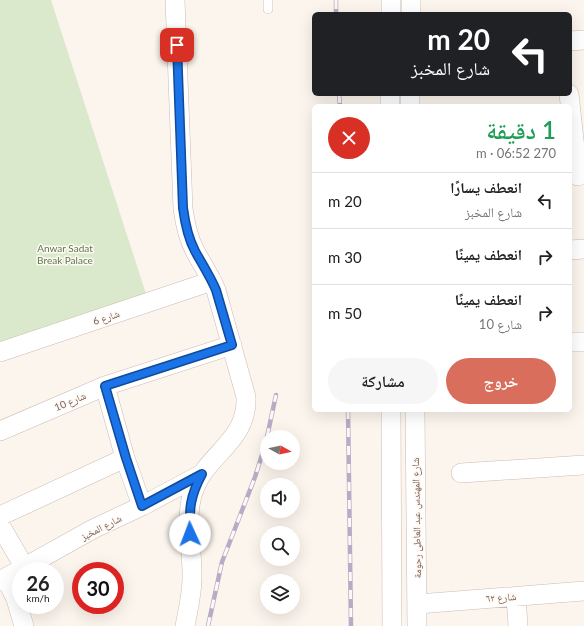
<!DOCTYPE html>
<html lang="ar">
<head>
<meta charset="utf-8">
<style>
  body { margin:0; font-family:Lato,"Noto Naskh Arabic",sans-serif; background:#f6f6f6; color:#222; direction:rtl; height:100vh; display:flex; flex-direction:column; font-size:15px; white-space:nowrap }
  * { box-sizing:border-box; margin:0 }
  p { font-size:13px; color:#767676 }
  .icon { flex:none; width:22px; height:22px; fill:none; stroke:currentColor; stroke-width:2; stroke-linecap:round; stroke-linejoin:round }
  .map { position:relative; flex:1; overflow:hidden; direction:ltr }
  .side { position:absolute; left:312px; top:104px; width:260px; height:308px; display:flex; flex-direction:column; background:#fff; border-radius:6px; box-shadow:0 4px 16px #0002; direction:rtl }
  .side>* { flex:none }
  .banner { position:absolute; left:312px; top:12px; width:260px; height:84px; border-radius:6px; box-shadow:0 4px 16px #0002; direction:rtl; background:#202124; color:#fff; overflow:hidden }
  .needle { width:26px; rotate:98deg }
  .buttons { position:absolute; left:260px; top:430px; display:grid; gap:8px }
  .buttons a { display:grid; place-items:center; width:40px; height:40px; border-radius:50%; background:#fff; box-shadow:0 4px 16px #0002; font-size:20px }
  .speed { position:absolute; left:12px; top:562px; display:flex; gap:8px; font-size:20px; font-weight:700; text-align:center }
  .speed>* { display:grid; place-content:center; width:52px; height:52px; border-radius:50%; background:#fff; box-shadow:0 4px 16px #0002; line-height:1 }
  .speed small { font-size:10px; font-weight:400 }
  .speed .limit { border:6px solid #d22; background:#fff; color:#111 }
  .pin { position:absolute; display:grid; place-items:center; width:34px; height:34px; color:#fff; margin:-17px; border-radius:8px; box-shadow:0 2px 6px #0006 }
  .me { position:absolute; width:44px; margin:-22px; rotate:358deg; stroke-linejoin:round; filter:drop-shadow(0 0 3px #0008) }
  .turn { display:flex; align-items:center; gap:14px; height:84px; padding:0 16px; font-size:18px }
  .turn .icon { width:52px; height:52px; stroke-width:2.5 }
  .turn b { display:block; font-size:28px; line-height:34px }
  .round { display:grid; place-items:center; flex:none; width:42px; height:42px; border-radius:21px; background:#f6f6f6 }
  .summary { display:flex; align-items:center; justify-content:space-between; height:68px; padding:0 16px }
  h1 { font-size:24px; font-weight:600; line-height:30px; color:#1e9e55 }
  .button { display:flex; gap:8px; margin-top:auto; padding:8px 16px }
  .button a { flex:1; height:46px; border-radius:24px; background:#da6e5d; color:#fff; font-size:16px; font-weight:600; line-height:46px; text-align:center }
  .button a+a { background:#f6f6f6; color:#222 }
  ul { padding:0; list-style:none }
  li { display:flex; align-items:center; gap:12px; height:56px; padding:0 16px; border-top:1px solid #e0e0e0 }
  li div { flex:1 }
  li b { display:block; font-size:15px }
  li em { font-style:normal }
  .map>svg:first-child { display:block }
  .green { fill:#dae9cc }
  .lines { fill:none; stroke-linecap:round; stroke-linejoin:round }
  .lane-casing { stroke:#cdbcb3; stroke-width:10 }
  .street-casing { stroke:#cdbcb3; stroke-width:20 }
  .lane { stroke:#fff; stroke-width:9 }
  .street { stroke:#fff; stroke-width:19 }
  .rail-casing { stroke:#b7abc6; stroke-width:4.5 }
  .rail { stroke:#fef9f4; stroke-width:3; stroke-dasharray:9; stroke-linecap:butt }
  .route-casing { stroke:#114b97; stroke-width:10 }
  .route { stroke:#1a73e8; stroke-width:7 }
  .labels { text-anchor:middle; stroke-width:3; stroke-linejoin:round; paint-order:stroke }
  .park-label { font-size:10px; fill:#5c7a49; stroke:#fef9f4 }
  .street-label { font-size:10px; fill:#765b51; stroke:#fef9f4 }
</style>
</head>
<body>
<div class="map">
<svg width="584" height="626" viewBox="0 0 584 626">
  <rect width="100%" height="100%" fill="#fbf5ed"/>
  <path class="green" d="M0,0H51L147,297L0,345Z"/>
  <g class="lines">
    <g class="lane-casing">
      <path id="lane" d="M268,0V9"/>
    </g>
    <g class="street-casing">
      <path id="street" d="M175,0L183,209C185,223 188,238 195,251C202,264 210,276 216,290L246,397C248,440 209,453 195,487C183,515 193,549 192,578C192,594 188,610 185,626
        M391,14V0
        M411,14V0
        M570,41L584,40
        M390,94V106
        M410,94V106
        M569,94L578,176
        M570,250L584,249
        M570,342H584
        M0,352L212,281
        M105,386L125,458L142,506
        M391,410L392,626
        M415,410L417,626
        M0,431L105,386L232,345
        M461,473L584,465
        M0,516L125,458
        M0,525L25,568
        M6,578L16,599L24,626
        M0,581L93,529L142,506L202,474
        M516,596L518,626
        M418,604L584,591"/>
    </g>
    <use href="#lane" class="lane"/>
    <use href="#street" class="street"/>
    <g class="rail-casing">
      <path id="rail" d="M336,0V14
        M339,94L340,106
        M348,410L351,626
        M267,437L276,395
        M208,626L222,562L255,477L267,439"/>
    </g>
    <use href="#rail" class="rail"/>
  </g>
  <g class="lines">
    <g class="route-casing">
      <path id="route" d="M177,45L183,208C185,223 188,238 195,251C202,264 210,276 216,290L232,345L105,386L126,458L142,506L202,474C190,496 189,509 190,534"/>
    </g>
    <use href="#route" class="route"/>
  </g>
  <g class="labels">
    <g class="park-label">
      <text x="65" y="252">Anwar Sadat<tspan x="65" dy="12">Break Palace</tspan></text>
    </g>
    <g class="street-label">
      <text transform="translate(106 317) rotate(-18)" y="4">شارع 6</text>
      <text transform="translate(70 401) rotate(-23)" y="4">شارع 10</text>
      <text transform="translate(416 518) rotate(-91)" y="4">شارع المهندس عبد العاطى رحومة</text>
      <text transform="translate(101 527) rotate(-27)" y="4">شارع المخبز</text>
      <text transform="translate(501 597) rotate(-4)" y="4">شارع ٦٢</text>
    </g>
  </g>
</svg>
<div class="buttons">
<a><svg class="needle" viewBox="-14 -14 28 28"><path d="M0-13l5 13h-10z" fill="#e53935"/><path d="M0 13l5-13h-10z" fill="#767676"/></svg></a>
<a><svg class="icon" aria-label="sound" viewBox="0 0 24 24"><path d="M4 9h4l5-4v14l-5-4H4zM17 9q2 3 0 6"/></svg></a>
<a><svg class="icon" aria-label="search" viewBox="0 0 24 24"><circle cx="10" cy="10" r="6"/><path d="M15 15l6 6"/></svg></a>
<a><svg class="icon" aria-label="layers" viewBox="0 0 24 24"><path d="M12 4l9 5-9 5-9-5zM3 14l9 5 9-5"/></svg></a>
</div>
<div class="speed"><div>26<small>km/h</small></div><div class="limit">30</div></div>
<div class="pin" style="left:177px;top:45px;background:#d93025"><svg class="icon" aria-label="arrive" viewBox="0 0 24 24"><path d="M6 21V4h12l-3 4 3 4H6"/></svg></div>
<svg class="me" style="left:190px;top:534px" viewBox="-20 -20 40 40"><circle r="19" fill="#fff"/><path d="M0-13L10 11 0 6-10 11z" fill="#1a73e8"/></svg>
<div class="banner">
<div class="turn"><svg class="icon" aria-label="left" viewBox="0 0 24 24"><path d="M17 20v-9H6M10 6l-5 5 5 5"/></svg><div><b>20 m</b>شارع المخبز</div></div>
</div>
<section class="side">
<div class="summary"><div><h1>1 دقيقة</h1><p>270 m · 06:52</p></div><a class="round" style="background:#d93025;color:#fff"><svg class="icon" aria-label="close" viewBox="0 0 24 24"><path d="M6 6l12 12M18 6L6 18"/></svg></a></div>
<ul>
<li><svg class="icon" aria-label="left" viewBox="0 0 24 24"><path d="M17 20v-9H6M10 6l-5 5 5 5"/></svg><div><b>انعطف يسارًا</b><p>شارع المخبز</p></div><em>20 m</em></li>
<li><svg class="icon" aria-label="right" viewBox="0 0 24 24"><path d="M7 20v-9h11M14 6l5 5-5 5"/></svg><div><b>انعطف يمينًا</b></div><em>30 m</em></li>
<li><svg class="icon" aria-label="right" viewBox="0 0 24 24"><path d="M7 20v-9h11M14 6l5 5-5 5"/></svg><div><b>انعطف يمينًا</b><p>شارع 10</p></div><em>50 m</em></li>
</ul>
<div class="button"><a>خروج</a><a>مشاركة</a></div>
</section>
</div>
</body>
</html>
